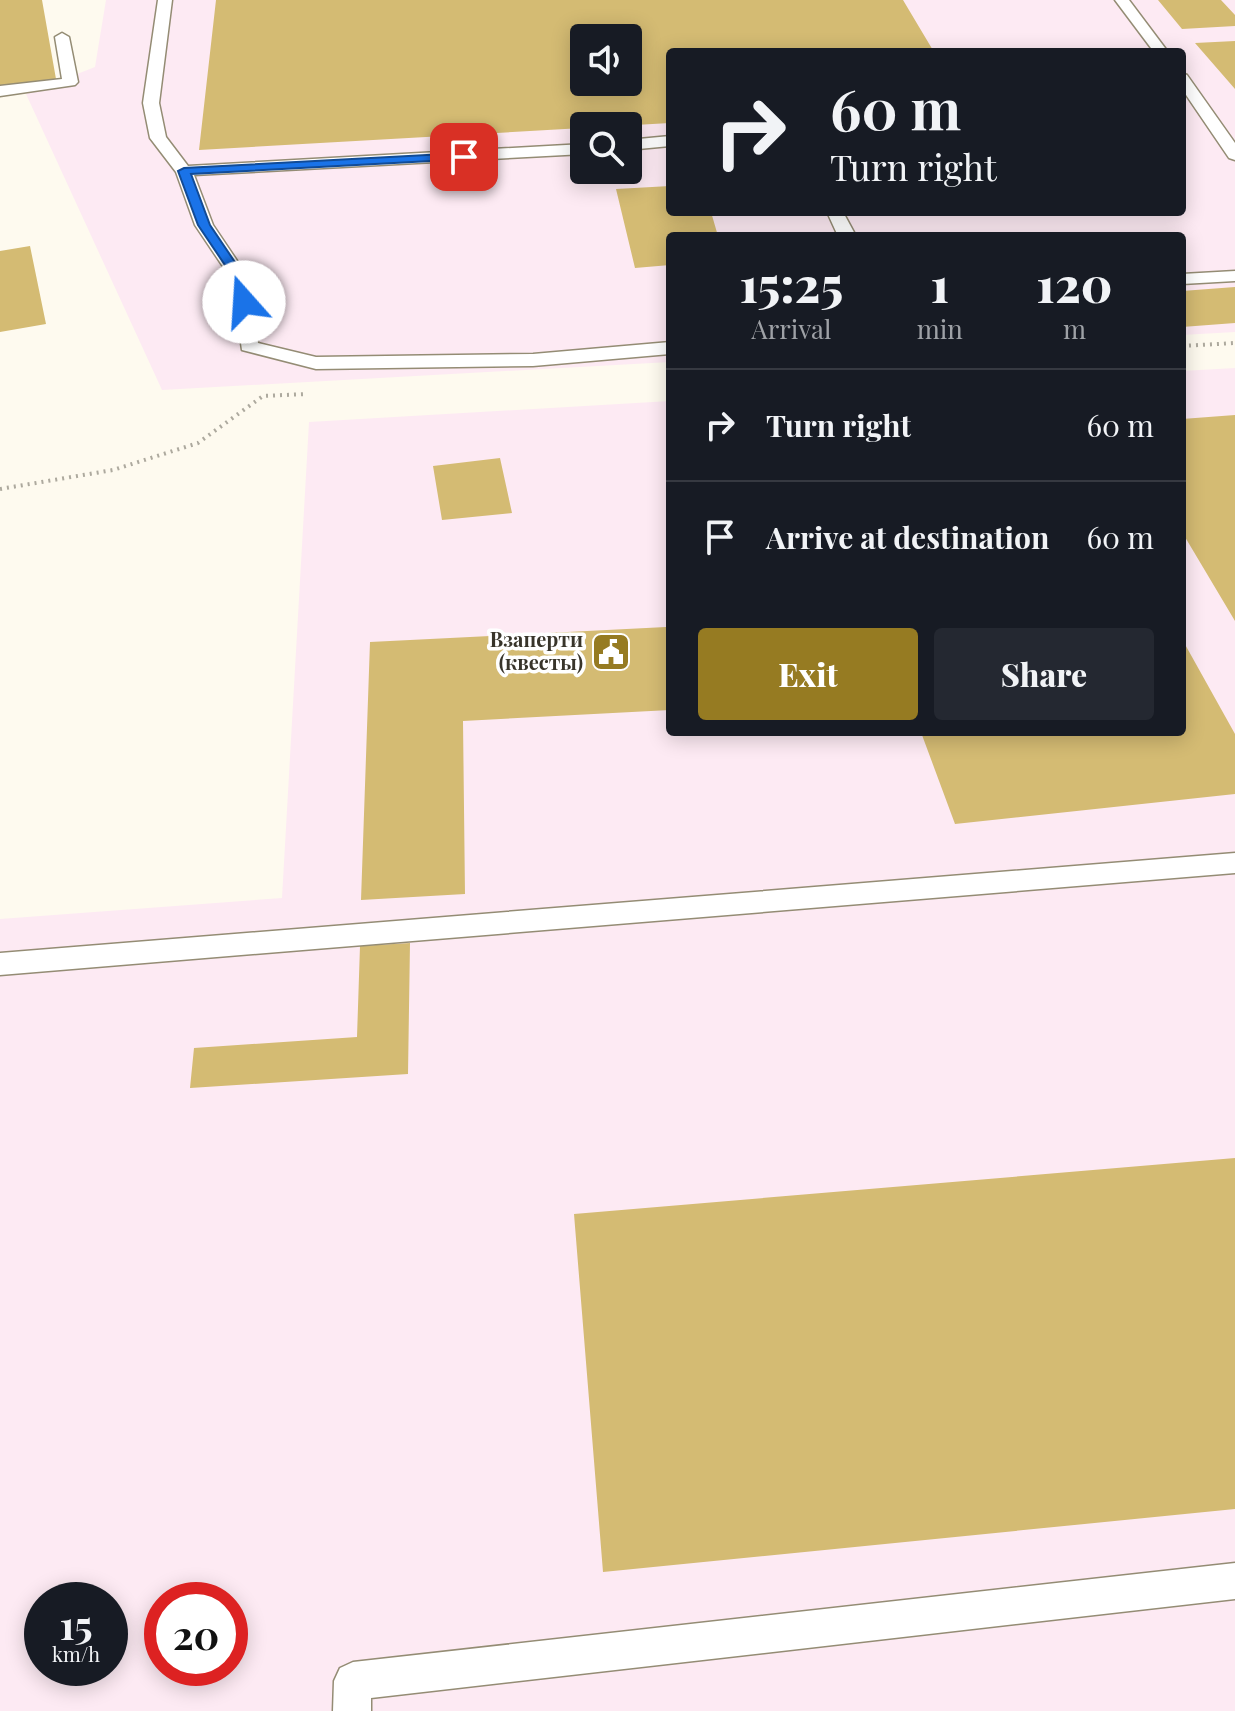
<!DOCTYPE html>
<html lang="en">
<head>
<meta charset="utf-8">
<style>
  body { margin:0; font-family:"Playfair Display",serif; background:#242831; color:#f1f3f6; height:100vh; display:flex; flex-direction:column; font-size:30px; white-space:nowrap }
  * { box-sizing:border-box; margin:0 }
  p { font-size:26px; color:#9ea1a6 }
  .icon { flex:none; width:44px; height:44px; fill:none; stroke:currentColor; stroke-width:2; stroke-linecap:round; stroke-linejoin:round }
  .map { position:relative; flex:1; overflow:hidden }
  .drawer { position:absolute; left:666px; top:232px; width:520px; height:504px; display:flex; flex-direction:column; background:#171b24; border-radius:8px; box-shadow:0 4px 20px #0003 }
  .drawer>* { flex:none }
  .top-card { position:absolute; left:666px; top:48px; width:520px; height:168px; border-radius:8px; box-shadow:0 4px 20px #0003; background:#171b24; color:#f1f3f6; overflow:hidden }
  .controls { position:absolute; left:570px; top:24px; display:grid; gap:16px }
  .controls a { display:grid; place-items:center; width:72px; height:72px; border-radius:8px; background:#171b24; box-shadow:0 4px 20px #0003; font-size:40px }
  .speed { position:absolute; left:24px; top:1582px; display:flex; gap:16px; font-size:40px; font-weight:700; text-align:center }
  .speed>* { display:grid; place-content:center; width:104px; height:104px; border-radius:50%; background:#171b24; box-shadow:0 4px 20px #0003; line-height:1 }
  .speed small { font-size:20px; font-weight:400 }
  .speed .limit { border:12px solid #d22; background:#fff; color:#111 }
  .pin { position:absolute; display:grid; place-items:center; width:68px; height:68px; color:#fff; margin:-34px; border-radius:16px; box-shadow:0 4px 12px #0006 }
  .me { position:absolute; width:88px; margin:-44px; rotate:341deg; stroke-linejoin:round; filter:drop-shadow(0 0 6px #0008) }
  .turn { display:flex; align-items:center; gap:28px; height:168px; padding:0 32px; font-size:36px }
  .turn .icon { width:104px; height:104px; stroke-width:2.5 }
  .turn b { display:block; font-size:56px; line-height:68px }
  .eta { display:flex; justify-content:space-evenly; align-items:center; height:136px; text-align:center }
  .eta b { font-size:48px; font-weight:800; line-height:56px }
  .cta { display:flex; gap:16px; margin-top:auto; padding:16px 32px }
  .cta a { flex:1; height:92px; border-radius:8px; background:#967b22; color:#fff; font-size:32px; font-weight:800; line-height:92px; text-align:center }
  .cta a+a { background:#242831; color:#f1f3f6 }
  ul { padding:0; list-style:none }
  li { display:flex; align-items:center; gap:24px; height:112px; padding:0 32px; border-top:2px solid #363941 }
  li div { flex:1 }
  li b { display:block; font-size:30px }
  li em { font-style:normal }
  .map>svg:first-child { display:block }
  .industrial { fill:#fdeaf3; fill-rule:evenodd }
  .building { fill:#d4bb73; fill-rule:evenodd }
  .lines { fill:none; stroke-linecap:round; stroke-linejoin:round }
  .lane-casing { stroke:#948c74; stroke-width:3 }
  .path { stroke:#ada99e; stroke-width:4; stroke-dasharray:2 5; stroke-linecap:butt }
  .lane { fill:#fff; fill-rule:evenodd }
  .route { fill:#1a73e8; stroke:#114b97; stroke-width:2 }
  .labels { text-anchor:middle; stroke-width:7; stroke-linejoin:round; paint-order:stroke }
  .poi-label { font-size:20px; font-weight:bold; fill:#38342a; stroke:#fff; text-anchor:end }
</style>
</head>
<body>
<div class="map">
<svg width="1235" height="1711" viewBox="0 0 1235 1711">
  <rect width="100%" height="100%" fill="#fefaef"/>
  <path class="industrial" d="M106,0H1235V332L1182,335V236H670V362L162,390L26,94L95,67ZM584,38H628V82H584ZM670,52H1182V212H670ZM584,126H628V170H584Z
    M1235,368V1711H0V919L282,898L309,422L670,401V732H1182V371ZM42,1600H110V1668H42ZM162,1600H230V1668H162Z"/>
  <path class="building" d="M0,0H42L56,79L0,87Z
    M216,0H903L934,52H670V123L199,150ZM584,38H628V82H584Z
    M1158,0H1221L1235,15V26L1182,29Z
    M1235,41V89L1195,43Z
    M670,186V212H711L718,236H670V265L635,268L616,189Z
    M30,246L46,324L0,332V251Z
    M1235,287V323L1182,327V291Z
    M1235,415V621L1182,532V419Z
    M500,458L512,513L442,520L433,466Z
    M666,627L670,658V710L463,721L465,894L361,900L370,642Z
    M1182,639L1235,734V794L955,824L922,735L949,732H1182Z
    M410,943L408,1074L190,1088L194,1048L357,1037L360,946Z
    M1235,1158V1509L603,1572L574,1214Z"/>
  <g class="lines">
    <g class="lane-casing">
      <path id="lane" d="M158,0H172L159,103L166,137L188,166L584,144V154L194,175L213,225L250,280L258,343L316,357L533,354L670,342V354L533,366L316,369L242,350L232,280L195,225L176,172L150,138L143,103Z
        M1115,0H1129L1168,52H1154Z
        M62,33L69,37L78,82L75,85L0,96V86L62,79L55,37Z
        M1182,73L1187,75L1235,143V160L1229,158L1182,89Z
        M670,136V146L628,150V140Z
        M827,212H843L856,236H838Z
        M1235,271V281L1182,284V274Z
        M1235,853V873L0,975V953Z
        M1235,1563V1599L371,1698V1711H333L334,1681L340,1668L353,1662Z"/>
    </g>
    <path class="path" d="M1182,346L1235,343
      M0,489L113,470L198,443L263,396L306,394"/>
    <use href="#lane" class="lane"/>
  </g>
  <path class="route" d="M464,153L470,157L468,159L191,174L210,225L247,280L250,302L244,306L237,302L235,280L198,225L178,171L184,168Z"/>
  <defs>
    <g id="civic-square" transform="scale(2)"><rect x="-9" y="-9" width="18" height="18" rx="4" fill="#967b22" stroke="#fff"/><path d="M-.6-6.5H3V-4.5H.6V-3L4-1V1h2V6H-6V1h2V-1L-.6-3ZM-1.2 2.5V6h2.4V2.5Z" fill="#fff"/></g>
  </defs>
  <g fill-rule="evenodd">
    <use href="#civic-square" x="611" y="652"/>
  </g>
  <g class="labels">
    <g class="poi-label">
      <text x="583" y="647">Взаперти<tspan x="583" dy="23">(квесты)</tspan></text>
    </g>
  </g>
</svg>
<div class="controls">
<a><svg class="icon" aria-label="sound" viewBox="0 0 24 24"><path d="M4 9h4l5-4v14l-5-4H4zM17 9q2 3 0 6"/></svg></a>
<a><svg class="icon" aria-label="search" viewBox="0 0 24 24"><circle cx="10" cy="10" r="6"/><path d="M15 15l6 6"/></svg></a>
</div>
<div class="speed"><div>15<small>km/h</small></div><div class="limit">20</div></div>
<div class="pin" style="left:464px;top:157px;background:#d93025"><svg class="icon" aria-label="arrive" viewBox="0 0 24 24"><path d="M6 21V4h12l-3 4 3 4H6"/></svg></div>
<svg class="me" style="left:244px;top:302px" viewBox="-20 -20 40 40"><circle r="19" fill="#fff"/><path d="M0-13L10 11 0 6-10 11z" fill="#1a73e8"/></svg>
<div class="top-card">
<div class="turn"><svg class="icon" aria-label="right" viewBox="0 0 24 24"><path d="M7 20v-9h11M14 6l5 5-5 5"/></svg><div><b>60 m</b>Turn right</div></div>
</div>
<section class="drawer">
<div class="eta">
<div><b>15:25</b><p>Arrival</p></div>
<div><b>1</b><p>min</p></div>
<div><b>120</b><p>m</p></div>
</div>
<ul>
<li><svg class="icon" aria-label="right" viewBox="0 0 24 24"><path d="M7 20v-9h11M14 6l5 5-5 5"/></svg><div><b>Turn right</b></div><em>60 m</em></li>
<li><svg class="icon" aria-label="arrive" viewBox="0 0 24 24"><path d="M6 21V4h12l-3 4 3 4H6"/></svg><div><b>Arrive at destination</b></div><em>60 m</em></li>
</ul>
<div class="cta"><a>Exit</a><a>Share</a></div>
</section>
</div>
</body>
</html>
